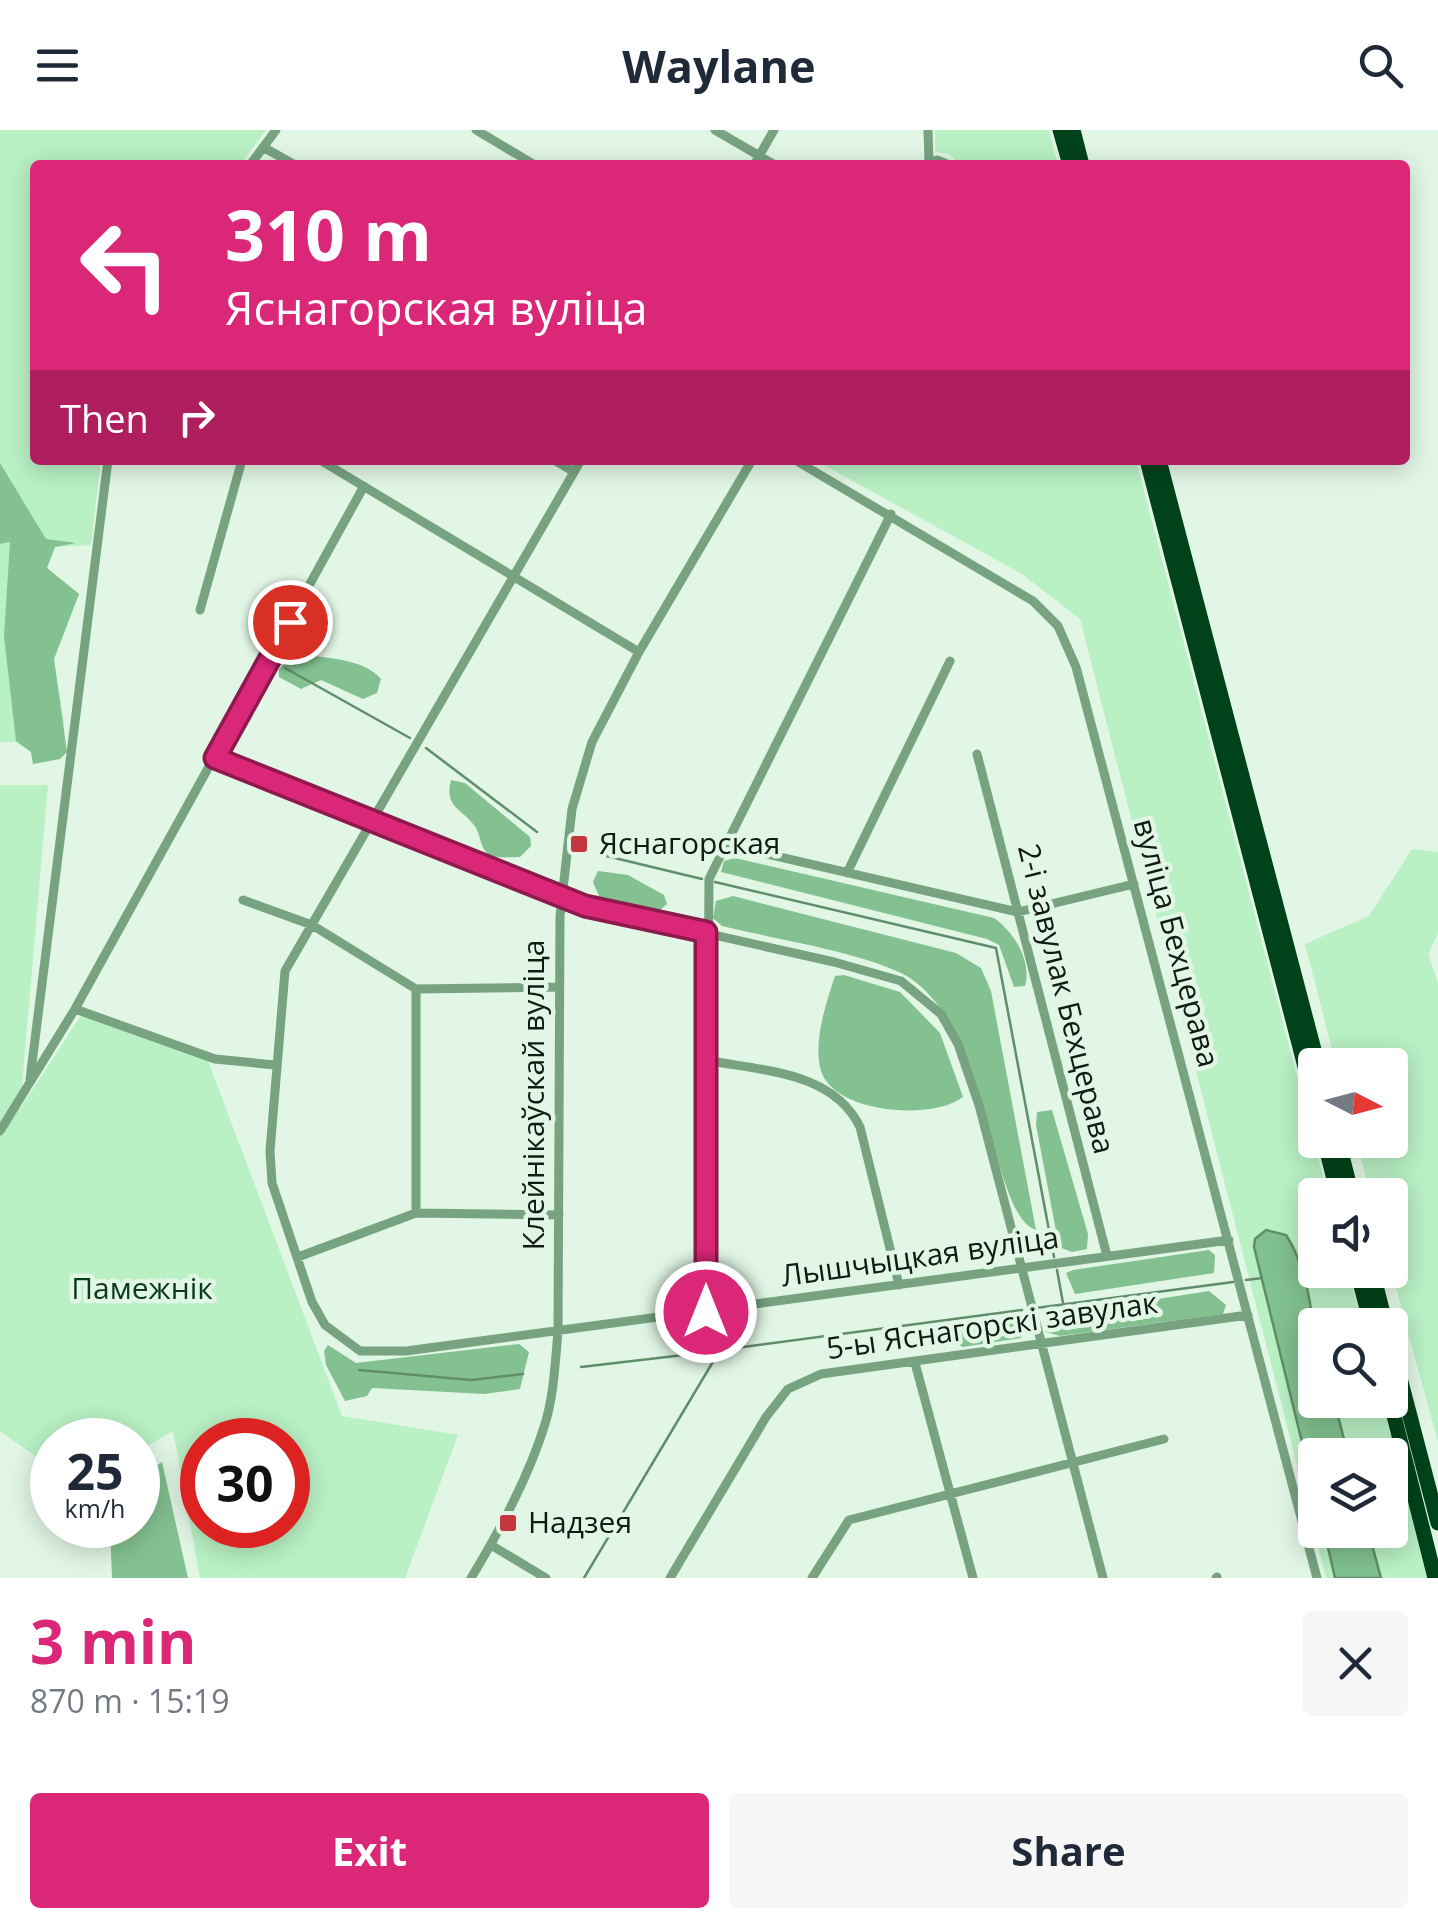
<!DOCTYPE html>
<html lang="en">
<head>
<meta charset="utf-8">
<style>
  body { margin:0; font-family:"Open Sans",sans-serif; background:#f6f6f7; color:#1f2937; height:100vh; display:flex; flex-direction:column; font-size:38px; white-space:nowrap }
  * { box-sizing:border-box; margin:0 }
  p { font-size:32px; color:#747a83 }
  .icon { flex:none; width:55px; height:55px; fill:none; stroke:currentColor; stroke-width:2; stroke-linecap:round; stroke-linejoin:round }
  .map { position:relative; height:1448px; overflow:hidden }
  .side { display:flex; flex-direction:column; background:#fff; flex:1 }
  .side>* { flex:none }
  .banner { position:absolute; left:30px; top:30px; width:1380px; height:305px; border-radius:10px; box-shadow:0 5px 25px #0003; background:#db2777; color:#fff; overflow:hidden }
  .needle { width:65px; rotate:96deg }
  .controls { position:absolute; left:1298px; top:918px; display:grid; gap:20px }
  .controls a { display:grid; place-items:center; width:110px; height:110px; border-radius:10px; background:#fff; box-shadow:0 5px 25px #0003; font-size:50px }
  .speed { position:absolute; left:30px; top:1288px; display:flex; gap:20px; font-size:50px; font-weight:700; text-align:center }
  .speed>* { display:grid; place-content:center; width:130px; height:130px; border-radius:50%; background:#fff; box-shadow:0 5px 25px #0003; line-height:1 }
  .speed small { font-size:25px; font-weight:400 }
  .speed .limit { border:15px solid #d22; background:#fff; color:#111 }
  .pin { position:absolute; display:grid; place-items:center; width:85px; height:85px; color:#fff; margin:-42px; border:5px solid #fff; border-radius:50%; box-shadow:0 2px 10px #0007 }
  .me { position:absolute; width:110px; margin:-55px; rotate:0deg; stroke-linejoin:round; filter:drop-shadow(0 0 8px #0008) }
  .turn { display:flex; align-items:center; gap:35px; height:210px; padding:0 30px; font-size:45px }
  .turn .icon { width:130px; height:130px; stroke-width:2.5 }
  .turn b { display:block; font-size:70px; line-height:85px }
  .then { display:flex; align-items:center; height:95px; padding:0 30px; background:#0003; gap:20px; font-size:38px }
  .round { display:grid; place-items:center; flex:none; width:105px; height:105px; border-radius:10px; background:#f6f6f7 }
  .head { display:flex; align-items:center; justify-content:space-between; height:170px; padding:0 30px }
  h1 { font-size:60px; font-weight:700; line-height:75px; color:#db2777 }
  .cta { display:flex; gap:20px; margin-top:auto; padding:20px 30px }
  .cta a { flex:1; height:115px; border-radius:10px; background:#db2777; color:#fff; font-size:40px; font-weight:700; line-height:115px; text-align:center }
  .cta a+a { background:#f6f6f7; color:#1f2937 }
  header { display:flex; justify-content:space-between; align-items:center; height:130px; padding:0 30px; background:#fff; font-size:45px; font-weight:700 }
  .map>svg:first-child { display:block }
  .green { fill:#b9f0c4; fill-rule:evenodd }
  .forest { fill:#83c190 }
  .water { fill:#81c08f; stroke:#608e6a; stroke-width:2.5 }
  .lines { fill:none; stroke-linecap:round; stroke-linejoin:round }
  .stream { stroke:#608e6a; stroke-width:2.5 }
  .street { stroke:#77a380; stroke-width:9 }
  .highway { stroke:#00431a; stroke-width:15 }
  .route-casing { stroke:#8e194d; stroke-width:25 }
  .route { stroke:#db2777; stroke-width:18 }
  .poi-dot { fill:#c6363e; stroke:#e1f6e5; stroke-width:4 }
  .labels { text-anchor:middle; stroke-width:9; stroke-linejoin:round; paint-order:stroke }
  .poi-label { font-size:30px; fill:#121a14; stroke:#e1f6e5; text-anchor:start }
  .street-label { font-size:30px; fill:#121a14; stroke:#e1f6e5 }
  .park-label { font-size:30px; fill:#093a1a; stroke:#e1f6e5 }
</style>
</head>
<body>
<header><svg class="icon" aria-label="menu" viewBox="0 0 24 24"><path d="M4 6h16M4 12h16M4 18h16"/></svg>Waylane<svg class="icon" aria-label="search" viewBox="0 0 24 24"><circle cx="10" cy="10" r="6"/><path d="M15 15l6 6"/></svg></header>
<div class="map">
<svg width="1438" height="1448" viewBox="0 0 1438 1448">
  <rect width="100%" height="100%" fill="#e1f6e5"/>
  <path class="green" d="M0,0H266L240,35H35V330H101L91,415L55,417L47,438L79,464L54,529L64,593L60,629L33,634L31,622L16,612H0Z
    M935,0H1049L1058,35H960L949,24L935,22Z
    M815,330H1136L1328,1065H1315V1140H1348L1362,1195H1315V1270H1382L1427,1448H1326L1080,489L1022,444ZM1315,1325H1390V1400H1315Z
    M0,655H48L20,979L82,884L208,931L342,1286L458,1305L405,1448H200L173,1301L138,1322V1310H52V1338L0,1301ZM202,1310H288V1395H202Z
    M1412,719L1438,722V803L1428,824L1438,853V1312L1390,1136V1065H1371L1356,1010H1390V935H1336L1305,814L1369,786Z"/>
  <path class="forest" d="M0,333L46,409L76,413L55,417L47,438L79,464L54,529L67,622L60,629L33,634L31,622L16,611L4,506L10,412L0,414Z
    M314,526C336,529 366,531 381,549L377,563L363,569L321,550L301,559L279,547V539L289,529Z
    M451,650L465,653L530,707L531,716L520,727C510,727 496,729 488,724C479,717 481,703 474,695C461,678 444,677 451,650Z
    M735,728L994,788C1014,802 1032,831 1025,856L1014,857L999,815L987,809L721,742L724,731Z
    M598,741L628,745L664,765L667,774L655,784L601,771L593,752Z
    M733,766L956,823L981,838L991,861L1036,1100C989,1086 992,889 901,843C859,822 771,808 722,796L713,788L716,771Z
    M844,845L900,862L940,903L963,967C933,991 829,984 820,937C814,909 826,873 835,846Z
    M1052,980L1088,1104L1087,1119L1072,1122L1059,1117L1036,995L1037,982Z
    M1209,1120L1215,1125L1214,1143L1075,1164L1066,1143L1073,1140Z
    M1209,1161L1226,1175L1223,1184L1060,1206L1046,1202L1043,1195L1050,1186Z
    M1021,1188L1026,1197L1021,1208L963,1217L940,1206L955,1195Z
    M519,1214L529,1222L520,1259L484,1264L372,1258L367,1266L345,1271L326,1235L324,1221L328,1215L356,1233Z
    M162,1332L188,1448H112L110,1395H138V1346Z"/>
  <path class="water" d="M1266,1100L1286,1105C1316,1151 1315,1218 1315,1270H1334L1348,1325H1315V1365L1254,1117L1255,1109Z
    M1324,1400H1368L1381,1448H1335Z"/>
  <g class="lines">
    <path class="stream" d="M285,538L410,608
      M426,618L537,702
      M598,724L702,749
      M715,752L996,818L1054,1127
      M1057,1140L1063,1173
      M1246,1150L1262,1148
      M1036,1178L1233,1152
      M581,1237L718,1221
      M359,1240L471,1250L523,1244
      M584,1448L720,1220L1022,1180"/>
    <path class="street" d="M476,0L535,35
      M715,0L775,35
      M928,0L929,31
      M263,17L295,35
      M250,35L276,0
      M754,35L774,0
      M926,35L937,30L950,35
      M320,330L639,522
      M554,330L574,342
      M581,330L285,841L270,1021L272,1053L312,1172L325,1195L360,1221H406L1229,1110
      M795,330L1033,471L1058,496L1076,537L1317,1448
      M200,480L242,330
      M977,624L1107,1126
      M215,629L585,776L834,832L901,851L941,884L958,914L979,975L1103,1448
      M723,714L1018,782L1134,754
      M847,743L950,531
      M243,770L312,795L416,859L559,857
      M75,879L215,929L275,935
      M706,930C762,941 833,941 860,997L899,1155
      M30,949L108,330
      M0,1001L75,879L364,356
      M416,1083V859
      M298,1127L416,1083L559,1085
      M706,1183L709,749L891,384
      M915,1233L973,1448
      M491,1415L546,1448
      M471,1448C499,1402 529,1346 545,1294C554,1265 555,1233 558,1202L560,786L572,679L592,612L639,522L752,330
      M670,1448L766,1287L788,1259L821,1244L1248,1185
      M812,1448L849,1390L1164,1309
      M1216,1448L1217,1447"/>
    <path class="highway" d="M1060,0L1070,35
      M1073,0L1082,35
      M1147,330L1315,975
      M1159,330L1318,935
      M1324,1010L1338,1065
      M1338,1010L1352,1065
      M1357,1140L1371,1195
      M1372,1140L1386,1195
      M1390,1210L1438,1393
      M1390,1270L1435,1448"/>
  </g>
  <g class="lines">
    <g class="route-casing">
      <path id="route" d="M290,492L215,628L585,776L706,802V1182"/>
    </g>
    <use href="#route" class="route"/>
  </g>
  <g class="poi-dot">
    <rect x="569" y="704" width="20" height="20" rx="5"/>
    <rect x="498" y="1383" width="20" height="20" rx="5"/>
  </g>
  <g class="labels">
    <g class="poi-label">
      <text x="599" y="724">Яснагорская</text>
      <text x="528" y="1403">Надзея</text>
    </g>
    <g class="street-label">
      <text transform="translate(1176 813) rotate(75)" y="10">вуліца Бехцерава</text>
      <text transform="translate(1066 869) rotate(76)" y="10">2-і завулак Бехцерава</text>
      <text transform="translate(534 965) rotate(-90)" y="10">Клейнікаўскай вуліца</text>
      <text transform="translate(920 1127) rotate(-8)" y="10">Лышчыцкая вуліца</text>
      <text transform="translate(992 1196) rotate(-8)" y="10">5-ы Яснагорскі завулак</text>
    </g>
    <g class="park-label">
      <text x="142" y="1169">Памежнік</text>
    </g>
  </g>
</svg>
<div class="controls">
<a><svg class="needle" viewBox="-14 -14 28 28"><path d="M0-13l5 13h-10z" fill="#e53935"/><path d="M0 13l5-13h-10z" fill="#747a83"/></svg></a>
<a><svg class="icon" aria-label="sound" viewBox="0 0 24 24"><path d="M4 9h4l5-4v14l-5-4H4zM17 9q2 3 0 6"/></svg></a>
<a><svg class="icon" aria-label="search" viewBox="0 0 24 24"><circle cx="10" cy="10" r="6"/><path d="M15 15l6 6"/></svg></a>
<a><svg class="icon" aria-label="layers" viewBox="0 0 24 24"><path d="M12 4l9 5-9 5-9-5zM3 14l9 5 9-5"/></svg></a>
</div>
<div class="speed"><div>25<small>km/h</small></div><div class="limit">30</div></div>
<div class="pin" style="left:290px;top:492px;background:#d93025"><svg class="icon" aria-label="arrive" viewBox="0 0 24 24"><path d="M6 21V4h12l-3 4 3 4H6"/></svg></div>
<svg class="me" style="left:706px;top:1182px" viewBox="-20 -20 40 40"><circle r="17" fill="#db2777" stroke="#fff" stroke-width="3"/><path d="M0-11L8 9 0 5-8 9z" fill="#fff"/></svg>
<div class="banner">
<div class="turn"><svg class="icon" aria-label="left" viewBox="0 0 24 24"><path d="M17 20v-9H6M10 6l-5 5 5 5"/></svg><div><b>310 m</b>Яснагорская вуліца</div></div>
<div class="then">Then<svg class="icon" aria-label="right" viewBox="0 0 24 24"><path d="M7 20v-9h11M14 6l5 5-5 5"/></svg></div>
</div>
</div>
<section class="side">
<div class="head"><div><h1>3 min</h1><p>870 m · 15:19</p></div><a class="round"><svg class="icon" aria-label="close" viewBox="0 0 24 24"><path d="M6 6l12 12M18 6L6 18"/></svg></a></div>
<div class="cta"><a>Exit</a><a>Share</a></div>
</section>
</body>
</html>
